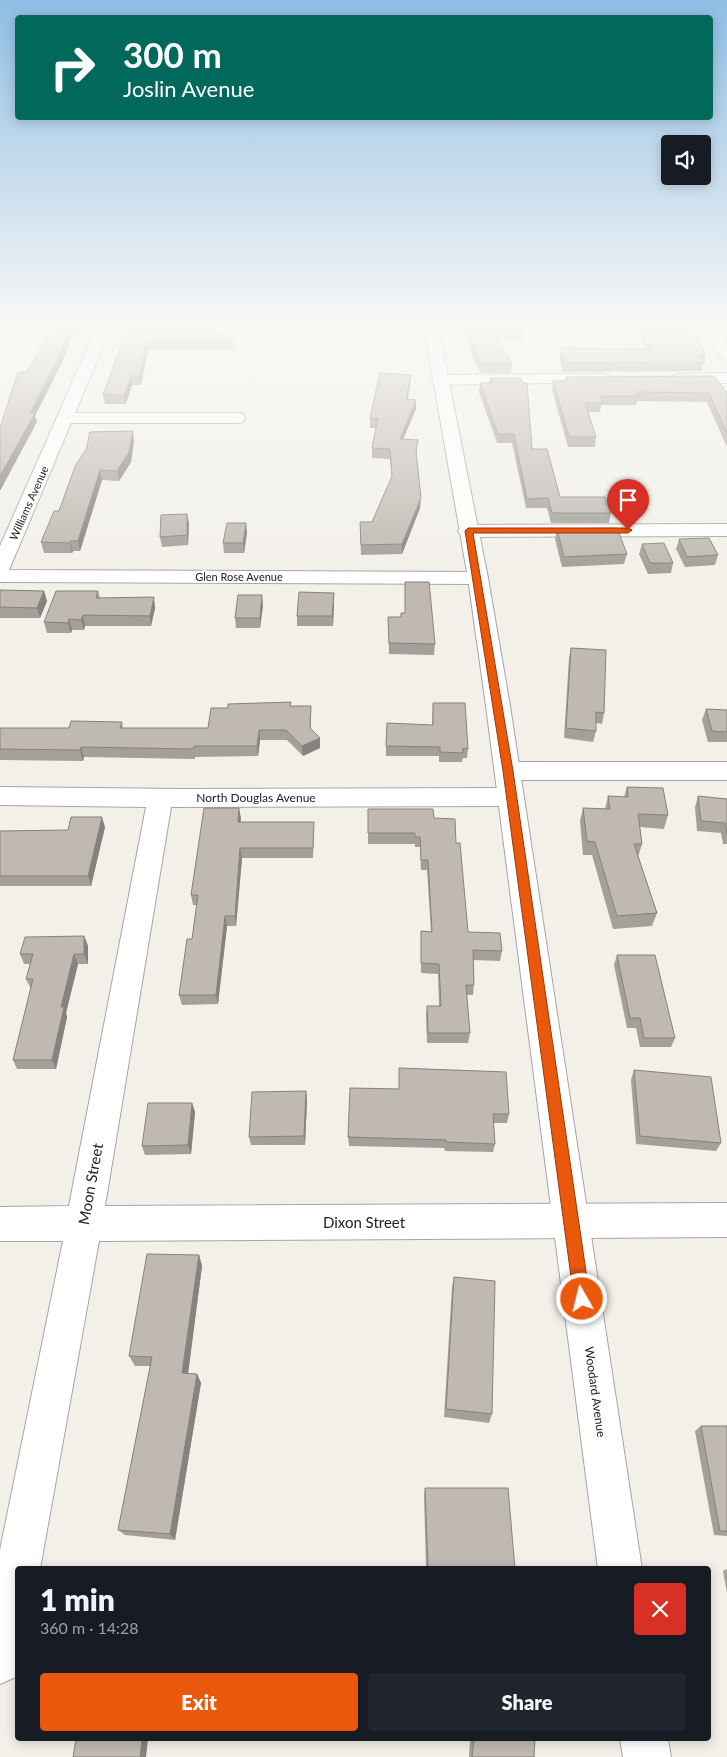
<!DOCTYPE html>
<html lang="en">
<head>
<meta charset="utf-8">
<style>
  body { margin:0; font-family:Lato,sans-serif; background:#20242c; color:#f1f3f6; height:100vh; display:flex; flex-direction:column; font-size:19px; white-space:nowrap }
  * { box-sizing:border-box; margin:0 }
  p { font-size:16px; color:#9ea1a6 }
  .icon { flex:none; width:28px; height:28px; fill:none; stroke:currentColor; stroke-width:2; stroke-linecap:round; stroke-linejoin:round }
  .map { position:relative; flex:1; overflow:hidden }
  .side { position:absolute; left:15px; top:1566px; width:696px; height:175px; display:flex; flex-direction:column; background:#171b24; border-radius:5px; box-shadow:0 2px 12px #0003 }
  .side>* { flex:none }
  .banner { position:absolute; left:15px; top:15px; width:698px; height:105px; border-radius:5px; box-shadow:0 2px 12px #0003; background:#00695c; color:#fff; overflow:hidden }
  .controls { position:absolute; left:661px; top:135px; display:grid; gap:10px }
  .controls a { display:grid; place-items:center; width:50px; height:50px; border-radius:5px; background:#171b24; box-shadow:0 2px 12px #0003; font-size:25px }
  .pin { position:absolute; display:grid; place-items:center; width:42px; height:42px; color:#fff; margin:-51px -21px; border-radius:50% 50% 50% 0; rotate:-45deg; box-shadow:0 0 5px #0007 }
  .pin .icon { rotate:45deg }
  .me { position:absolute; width:55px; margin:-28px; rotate:352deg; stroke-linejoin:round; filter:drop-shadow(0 0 4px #0008) }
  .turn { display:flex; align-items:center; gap:18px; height:105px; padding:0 25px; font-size:22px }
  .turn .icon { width:65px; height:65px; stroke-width:2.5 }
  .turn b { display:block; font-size:35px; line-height:42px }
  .round { display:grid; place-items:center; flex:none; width:52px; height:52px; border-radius:5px; background:#20242c }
  .overview { display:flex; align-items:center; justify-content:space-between; height:85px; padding:0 25px }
  h1 { font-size:30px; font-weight:800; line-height:38px }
  .button { display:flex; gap:10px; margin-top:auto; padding:10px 25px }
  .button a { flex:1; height:58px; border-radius:5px; background:#ea580c; color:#fff; font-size:20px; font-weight:800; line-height:58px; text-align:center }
  .button a+a { background:#20242c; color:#f1f3f6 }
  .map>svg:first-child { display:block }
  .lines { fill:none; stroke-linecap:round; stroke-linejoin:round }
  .minor-casing { stroke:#a6a6a6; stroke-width:2 }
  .tertiary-casing { stroke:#a6a6a6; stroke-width:2 }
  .minor { fill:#fff; fill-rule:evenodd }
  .tertiary { fill:#fff; fill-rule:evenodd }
  .wall { fill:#a49f99 }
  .shaded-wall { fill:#86827d }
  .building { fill:#bfb9b2; stroke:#86827d }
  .route { fill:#ea580c; stroke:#983908 }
  .labels { text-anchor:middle; stroke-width:4; stroke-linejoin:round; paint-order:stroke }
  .far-street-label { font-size:11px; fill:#222; stroke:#fff }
  .street-label { font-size:12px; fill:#222; stroke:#fff }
  .near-street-label { font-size:15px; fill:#222; stroke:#fff }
</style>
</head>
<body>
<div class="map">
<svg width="727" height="1757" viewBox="0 0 727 1757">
  <rect width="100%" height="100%" fill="#f2f0e9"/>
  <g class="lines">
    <g class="minor-casing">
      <path id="minor" d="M97,327H365L363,330L358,331L107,336L75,413H237L243,414L245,418L243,422L237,423H71L9,570L478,572L485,574L488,578L485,582L478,584L0,582V546Z
        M704,327H718L727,342V360L722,358Z
        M727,373V383L679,384L673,382L671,379L673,376L679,374Z
        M603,374L609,376L611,379L609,382L440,385L434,383L432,380L434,377L440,375Z
        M727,524V536L468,537L461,535L458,531L461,527L468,525Z
        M508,762H727V780H508L499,777L496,771L499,765Z
        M0,787L182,789L511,788L520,791L524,797L520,803L511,806L171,807L105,1206L727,1203V1237L99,1241L40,1569H18V1674L16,1677L0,1684V1550L63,1241H0V1207L69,1206L146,807L0,805Z"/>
    </g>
    <g class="tertiary-casing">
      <path id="tertiary" d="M424,327H438L488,578L510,706L642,1569H598L486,706L468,578Z
        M620,1739H668L671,1757H623Z"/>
    </g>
    <use href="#minor" class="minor"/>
    <use href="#tertiary" class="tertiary"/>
  </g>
  <path class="wall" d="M465,327H522L524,331L523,340L497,338L512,364L511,373H481L472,356Z
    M635,327H688L706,355L702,371L562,372L560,357L561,348L645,349Z
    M127,329L233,338L234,349L148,350L141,385H132L126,404H105L103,395Z
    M566,377L727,393V445H726L707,402L637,401L636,405H601L600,412H588L596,437L595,447H568L552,390L553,381H565Z
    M490,378L560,497L611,513L609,523H551L547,508H526L512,443H497L479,392L480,383H489Z
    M410,384L408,399L416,409L403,439L417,449L416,455L420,508L402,554L361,555L360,522H372L392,478L390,459L372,458V448L376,428H370V418Z
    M134,441L131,462L119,481L102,480L80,551H73L72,553H44L41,542L59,511L76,464Z
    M187,514L189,524L188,545L162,547L160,537Z
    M246,523L247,533L244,553H224L223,543Z
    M557,529L627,554L624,564L562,567L555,539Z
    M679,539L718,555L715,565L685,567L676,549Z
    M642,544L673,563L671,573L648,574L639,554Z
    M0,590L44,591L47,601L40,618H0Z
    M98,591L100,598L155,608L151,626H85L84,630H72L71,633H47L44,622Z
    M334,593L333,626H297V616Z
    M263,605L260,628H236L235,618Z
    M405,613L435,644L434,655L389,654L388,617H401Z
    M571,648L604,713L602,724L596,723V731L593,742L564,738L569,658Z
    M433,703L468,749L467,758H463L462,762H439V756H386V746L432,725Z
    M291,706H311V729L320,748L303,756L287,740H260L258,756L195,757V759L84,757L83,761L0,760V728H69L122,722L123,728H208Z
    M706,709L727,710V742H708L702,720Z
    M627,787L668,815L664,829L640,827L642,844L638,857L657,913L652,926L613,929L592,855H583L580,821L583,808L605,809L608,796L624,797Z
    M698,796L727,799V844H723L721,833L697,831L695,807Z
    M368,809L434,818L456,843L468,932L502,951L500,961L473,960L474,985L473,995H466L470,1033L468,1043H427L426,1016L427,1006H439L438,974L421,973V931L431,932L427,870H421L420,847H415V844H368Z
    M241,818L240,822H314V832L313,858H242L236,926H227L218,1004L182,1005L179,995L192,939L197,905H193L191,895Z
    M105,827L91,886H0V831L68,830Z
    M84,936L88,946V964H78L66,1013L67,1017L56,1069H17L13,1060L31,989L26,979L30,964H24L20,954Z
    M617,955L675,1038L671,1047H640L636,1028H627L614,965Z
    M399,1068L509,1114L507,1123H493L495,1144L493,1152L445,1151L444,1148L349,1146L348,1137L399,1089Z
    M634,1070L721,1143L716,1151L636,1144L631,1080Z
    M306,1091L307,1100L305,1145H251L249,1137Z
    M192,1103L195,1112L191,1154L145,1155L142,1146Z
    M199,1255L202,1266L188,1373L197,1374L201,1383L175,1540L125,1535L118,1530L150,1366H135L129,1356Z
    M454,1277L492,1414L489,1423L444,1417L452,1287Z
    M701,1426H727V1536L714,1535L695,1431Z
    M425,1488L515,1569H426L424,1495Z
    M727,1569V1593L723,1571Z
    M470,1739H535L534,1757H469Z"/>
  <path class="shaded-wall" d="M73,327H81L71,340L63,361L35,416L37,422L0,491V476L69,331Z
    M147,341L148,350L141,385L140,376Z
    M411,375L410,384L406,408V399Z
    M131,376L132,385L126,404L124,395Z
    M416,400V409L399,449L400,439Z
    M133,431L134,441L131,462L119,481L117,471Z
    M100,470L102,480L80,551L78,541Z
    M421,498L420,508L402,554V544Z
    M187,514L189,524L188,545L187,535Z
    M246,523L247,533L244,553L243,543Z
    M70,541L73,551L72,553L70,543Z
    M44,591L47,601L40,618L37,608Z
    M334,593V603L333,626L332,616Z
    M262,595L263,605L260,628V618Z
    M154,597L155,608L151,626L150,616Z
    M83,615L85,626L84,630L81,620Z
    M69,619L72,630L71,633L68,623Z
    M259,730L260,740L258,756L257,746Z
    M320,738V748L303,756L302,746Z
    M81,747L84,757L83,761L80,750Z
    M239,808L241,818L239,832L238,822Z
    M102,817L105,827L91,886L88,876Z
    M240,848L242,858L236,926L235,916Z
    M225,916L227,926L218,1004L216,995Z
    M84,936L88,946V964L84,954Z
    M74,954L78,964L66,1013L67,1017L56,1069L52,1060L61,1007Z
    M306,1091L307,1100L305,1145L304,1136Z
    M192,1103L195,1112L191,1154L188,1145Z
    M199,1255L202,1266L187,1382L182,1373Z
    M197,1374L201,1383L175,1540L170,1534Z
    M142,1739H148L146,1757H140Z"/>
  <path class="building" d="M54,327H73L69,331L61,352L30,413H35L0,476V428L18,372H26Z
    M205,327L233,338V340L147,341L140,376H131L124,395H103L127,329Z
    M468,327H522L524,331L492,330L512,364H482L473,348Z
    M641,327H688L696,337L706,355H699L705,362L564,363L561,348L652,349Z
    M380,373L411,375L406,399L416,400L400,439L418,440L416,451L421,498L402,544L361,545L360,522H372L392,476L390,449L372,448L378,418H370Z
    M714,376L727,393V433L709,393L636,392L638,396H600L602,403H585L596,437H569L553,381H566V377Z
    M490,378H520L524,383H527L532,449H547L560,497H605L611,513H552L548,498L527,499L514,434H498L480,383H492Z
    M133,431L129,452L117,471L100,470L78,541H70V543L41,542L54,511H59L76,464L86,450L90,432Z
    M187,514V535L160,537L161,515Z
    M227,523H246L243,543H223Z
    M617,528L627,554L564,557L557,529Z
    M709,538L718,555L687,557L679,539Z
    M664,543L673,563H650L642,544Z
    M405,582H429L435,644L389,643L388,617H401V613H405Z
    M0,590L44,591L37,608L0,607Z
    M56,591H98L96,598L154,597L150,616L83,615L81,620L69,619L68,623L44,622Z
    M299,592L334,593L332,616H297Z
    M238,595H262L260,618H235Z
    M571,648L606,650L604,713L596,712V731L566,728Z
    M291,702L290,706H311L310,728L320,738L302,746L286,730H259L257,746H194L193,749L81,747L80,750L0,749V728H69L71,721L122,722L120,728H208L211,708H228V704Z
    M433,703H465L468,749L463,748V753L440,752V747L386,746L387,723L433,725Z
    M706,709L727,710V732L712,731Z
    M627,787L663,788L668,815L638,814L642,844H634L657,913L617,916L595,842L587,841L583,808L610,809L608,796L628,797Z
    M698,796L727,799V833L725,823L701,821Z
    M204,808H239L238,822H314L313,848H240L235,916H225L216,995H179L187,939H192L198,895H191Z
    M368,809H433L434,818L455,819L456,843H460L468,932L500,933L502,951L473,950L474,985H466L470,1033H428L427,1006H441L439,964L421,963V931L432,932L428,860H421L420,837H415V833H368Z
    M71,817H102L88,876H0V831L68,830Z
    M84,936V954H74L61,1007H64L52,1060H13L33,979H26L33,954H20L25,937Z
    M617,955H655L675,1038H644L640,1018H630Z
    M399,1068L506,1072L509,1114H493L495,1144L446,1142V1140L348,1137L350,1088L399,1089Z
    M634,1070L711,1077L721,1143L640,1136Z
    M306,1091L304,1136L249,1137L252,1092Z
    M148,1103H192L188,1145L142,1146Z
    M147,1254L199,1255L182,1373L197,1374L170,1534L118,1530L152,1357L129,1356Z
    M454,1277L495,1281L492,1414L446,1409Z
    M701,1426H727V1531H720Z
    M425,1488H508L515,1569H445V1567H428Z
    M76,1739H142L140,1757H73Z
    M474,1739H535L534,1757H472Z"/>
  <linearGradient id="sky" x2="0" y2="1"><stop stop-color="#8fbde4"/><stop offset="0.57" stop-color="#f9f8f5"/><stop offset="1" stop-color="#f9f8f5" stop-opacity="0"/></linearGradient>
  <rect width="727" height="573" fill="url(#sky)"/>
  <path class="route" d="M468,528H628L632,530L628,533H473L513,771L590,1299L587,1304L582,1307L577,1304L574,1299L503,771L465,531Z"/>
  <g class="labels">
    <g class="far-street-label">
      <text transform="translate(29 503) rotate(-66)" y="4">Williams Avenue</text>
      <text x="239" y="581">Glen Rose Avenue</text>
    </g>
    <g class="street-label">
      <text x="256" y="802">North Douglas Avenue</text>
      <text transform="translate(595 1392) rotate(82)" y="4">Woodard Avenue</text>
    </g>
    <g class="near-street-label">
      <text transform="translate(91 1184) rotate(-80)" y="5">Moon Street</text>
      <text x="364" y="1228">Dixon Street</text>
    </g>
  </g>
</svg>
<div class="controls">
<a><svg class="icon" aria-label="sound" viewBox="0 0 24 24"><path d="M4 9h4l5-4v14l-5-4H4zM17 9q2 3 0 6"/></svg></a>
</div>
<div class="pin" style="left:628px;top:530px;background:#d93025"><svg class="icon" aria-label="arrive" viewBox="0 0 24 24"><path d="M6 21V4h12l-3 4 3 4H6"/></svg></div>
<svg class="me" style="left:582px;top:1299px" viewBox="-20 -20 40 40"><circle r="17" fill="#ea580c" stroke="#fff" stroke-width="3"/><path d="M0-11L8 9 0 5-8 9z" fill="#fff"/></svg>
<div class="banner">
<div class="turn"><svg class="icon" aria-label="right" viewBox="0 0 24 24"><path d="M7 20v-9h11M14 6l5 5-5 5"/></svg><div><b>300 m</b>Joslin Avenue</div></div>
</div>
<section class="side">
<div class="overview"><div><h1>1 min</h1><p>360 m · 14:28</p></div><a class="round" style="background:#d93025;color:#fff"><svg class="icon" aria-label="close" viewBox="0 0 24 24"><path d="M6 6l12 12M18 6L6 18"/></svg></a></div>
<div class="button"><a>Exit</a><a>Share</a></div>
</section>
</div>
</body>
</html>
